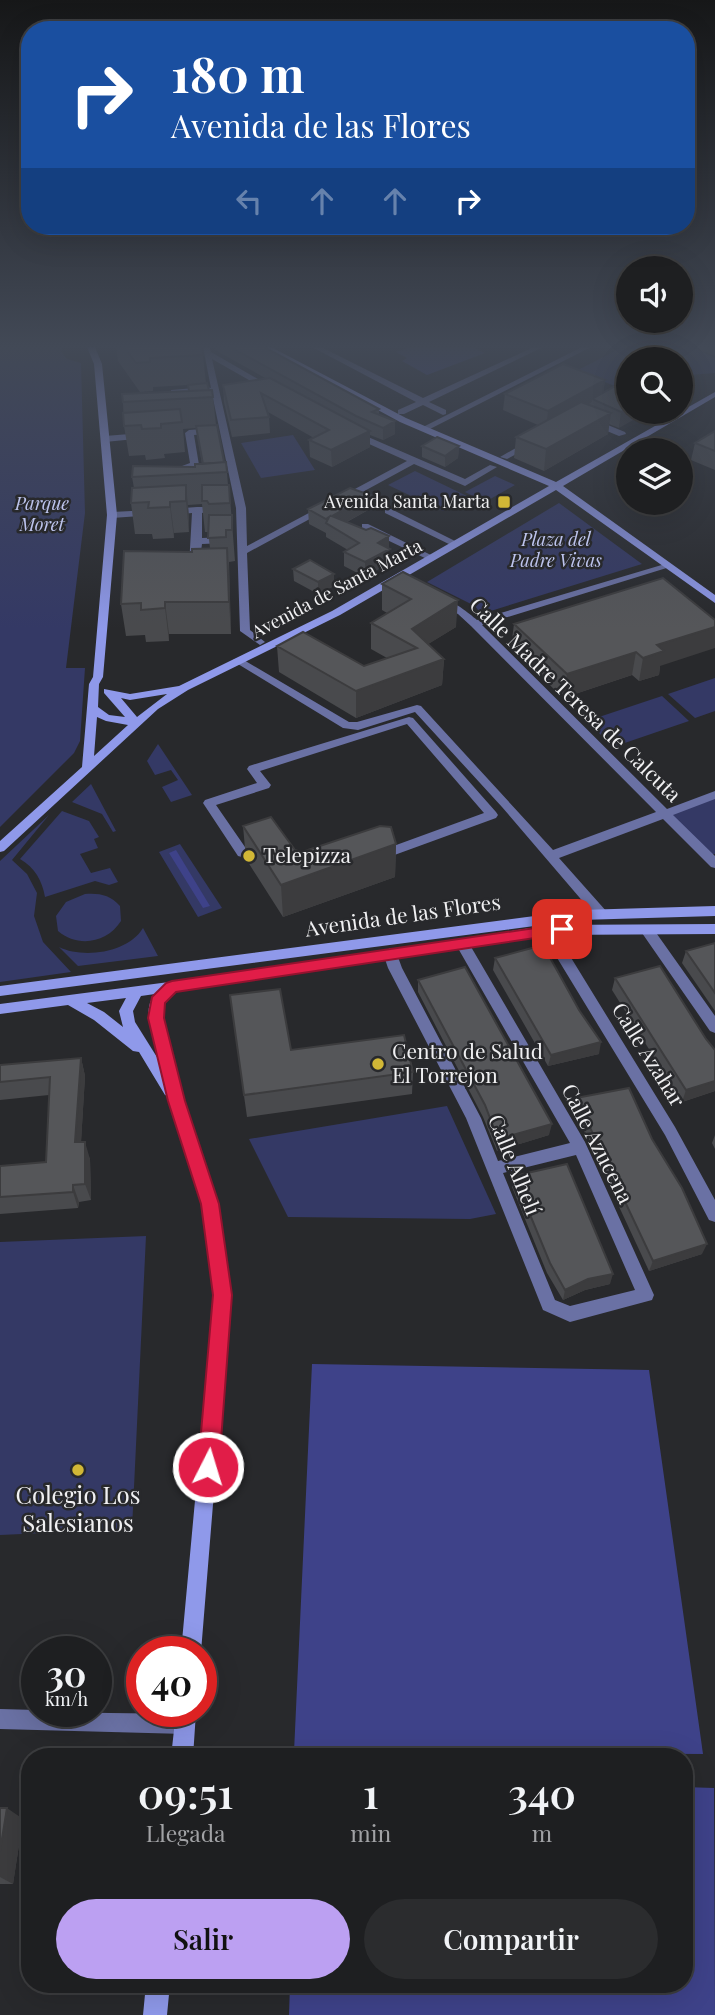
<!DOCTYPE html>
<html lang="es">
<head>
<meta charset="utf-8">
<style>
  body { margin:0; font-family:"Playfair Display",serif; background:#2b2c2e; color:#f1f3f6; height:100vh; display:flex; flex-direction:column; font-size:26px; white-space:nowrap }
  * { box-sizing:border-box; margin:0 }
  p { font-size:23px; color:#a1a2a5 }
  .icon { flex:none; width:38px; height:38px; fill:none; stroke:currentColor; stroke-width:2; stroke-linecap:round; stroke-linejoin:round }
  .map { position:relative; flex:1; overflow:hidden }
  .drawer { position:absolute; left:21px; top:1748px; width:672px; height:245px; display:flex; flex-direction:column; background:#1e1f21; border-radius:28px; box-shadow:0 7px 28px #0002,0 0 0 2px #3c3d3f }
  .drawer>* { flex:none }
  .guide { position:absolute; left:21px; top:21px; width:674px; height:214px; border-radius:28px; box-shadow:0 7px 28px #0002,0 0 0 2px #3c3d3f; background:#1a4fa0; color:#fff; overflow:hidden }
  .fabs { position:absolute; left:616px; top:256px; display:grid; gap:14px }
  .fabs a { display:grid; place-items:center; width:77px; height:77px; border-radius:50%; background:#1e1f21; box-shadow:0 7px 28px #0002,0 0 0 2px #3c3d3f; font-size:35px }
  .speed { position:absolute; left:21px; top:1636px; display:flex; gap:14px; font-size:35px; font-weight:700; text-align:center }
  .speed>* { display:grid; place-content:center; width:91px; height:91px; border-radius:50%; background:#1e1f21; box-shadow:0 7px 28px #0002,0 0 0 2px #3c3d3f; line-height:1 }
  .speed small { font-size:18px; font-weight:400 }
  .speed .limit { border:10px solid #d22; background:#fff; color:#111 }
  .pin { position:absolute; display:grid; place-items:center; width:60px; height:60px; color:#fff; margin:-30px; border-radius:14px; box-shadow:0 4px 10px #0006 }
  .me { position:absolute; width:77px; margin:-38px; rotate:5deg; stroke-linejoin:round; filter:drop-shadow(0 0 5px #0008) }
  .turn { display:flex; align-items:center; gap:24px; height:147px; padding:0 35px; font-size:32px }
  .turn .icon { width:91px; height:91px; stroke-width:2.5 }
  .turn b { display:block; font-size:49px; line-height:60px }
  .lanes { display:flex; align-items:center; height:66px; padding:0 35px; background:#0003; justify-content:center; gap:35px; direction:ltr }
  .lanes .off { opacity:.35 }
  .eta { display:flex; justify-content:space-evenly; align-items:center; height:119px; text-align:center }
  .eta b { font-size:42px; font-weight:600; line-height:49px }
  .button { display:flex; gap:14px; margin-top:auto; padding:14px 35px }
  .button a { flex:1; height:80px; border-radius:42px; background:#bca0f2; color:#111; font-size:28px; font-weight:600; line-height:80px; text-align:center }
  .button a+a { background:#2b2c2e; color:#f1f3f6 }
  .map>svg:first-child { display:block }
  .green { fill:#343965 }
  .water { fill:#3e4289 }
  .lines { fill:none; stroke-linecap:round; stroke-linejoin:round }
  .street { fill:#6a71a4; fill-rule:evenodd }
  .secondary { fill:#8f99ea; fill-rule:evenodd }
  .wall { fill:#494a4d }
  .shaded-wall { fill:#3c3c3e }
  .building { fill:#555659; stroke:#3c3c3e; stroke-width:2 }
  .route { fill:#e11d48; stroke:#92132f; stroke-width:2 }
  .poi-dot { fill:#d1b736; stroke:#28292c; stroke-width:2.5 }
  .labels { text-anchor:middle; stroke-width:5; stroke-linejoin:round; paint-order:stroke }
  .far-poi-label { font-size:18px; fill:#f0f0f2; stroke:#28292c; text-anchor:end }
  .far-park-label { font-size:18px; font-style:italic; fill:#bdc4ed; stroke:#28292c }
  .far-street-label { font-size:18px; fill:#f0f0f2; stroke:#28292c }
  .street-label { font-size:21px; fill:#f0f0f2; stroke:#28292c }
  .poi-label { font-size:21px; fill:#f0f0f2; stroke:#28292c; text-anchor:start }
  .near-poi-label { font-size:24px; fill:#f0f0f2; stroke:#28292c }
</style>
</head>
<body>
<div class="map">
<svg width="715" height="2015" viewBox="0 0 715 2015">
  <rect width="100%" height="100%" fill="#28292c"/>
  <path class="green" d="M0,347H63L61,351L67,359L81,363L85,513L66,668H85L80,741L74,753L0,827Z
    M625,347H693L715,358V373L690,375L681,372V359H657Z
    M621,348L651,359H628V379L615,386L576,371Z
    M293,435L315,470L261,478L241,443Z
    M415,471L469,497L443,511L388,485Z
    M495,476L515,485L485,502L465,492Z
    M559,503L642,564L481,614L475,606L427,582Z
    M715,678V711L695,718L668,694Z
    M662,696L689,721L613,747L587,721Z
    M158,744L192,795L171,802L162,787L178,780L171,770L155,775L147,761Z
    M91,784L116,831L113,832L102,814L72,802Z
    M715,795V854H705L665,813Z
    M62,811L89,821L99,837L94,839L98,848L80,854L91,873L110,868L118,882L109,885L95,881L45,897C42,880 35,868 20,859Z
    M49,815L12,860L27,874L37,893L34,916L43,942L71,972L0,982V861Z
    M180,844L222,908L198,917L159,852Z
    M85,894C100,893 110,895 120,906L121,921C107,943 78,948 58,931L56,916L66,902Z
    M143,928L158,956L78,966L59,947C83,959 128,953 143,928Z
    M447,1106L496,1214L470,1219L288,1217L249,1139Z
    M146,1236L132,1529L0,1535V1242Z"/>
  <path class="water" d="M411,347H472L485,353L427,375L402,361L407,358L396,352Z
    M176,850L210,906L203,908L169,853Z
    M312,1364L649,1370L703,1754L294,1752Z
    M684,1787L714,1788L715,2015H289L290,1985L684,1984Z"/>
  <g class="lines">
    <path class="street" d="M203,347H209L211,352L277,390L270,392L212,359L246,508L247,546L322,506L330,508L247,553L250,630L265,642L260,645L240,631L236,508L211,389L179,394L181,408L177,411L173,408L171,390L207,387L211,388Z
      M312,347H321L423,398L534,347H543L429,402L446,410V414L443,415L423,405L404,414H398V410L416,402Z
      M582,347H591L426,431L419,429Z
      M593,419L625,432L626,434L619,436L590,424L589,422Z
      M215,428L218,429V433L194,435L199,465L191,468L194,484L186,486L182,466L190,463L185,433L189,430Z
      M352,430L465,479L490,465L497,467L465,486L414,464L346,501H340V497L407,461L349,435L348,433Z
      M142,433L146,436L145,438L105,442L101,439L105,436Z
      M530,440L534,443L533,445L507,459L500,457Z
      M197,507H207L212,510L202,513V538L225,537L230,540L225,543L202,544L199,566L194,569L189,566L192,513L171,515L166,512L171,509Z
      M385,509H391L461,544L453,546L385,513Z
      M151,510L154,511V515L112,518L107,515L112,512Z
      M362,524H368L437,558L429,560L362,528Z
      M665,564L673,566L482,625L667,809L715,791V799L673,815L715,856V868L711,867L663,819L559,858L607,912L609,915L607,918H597L502,807L415,712L358,730L343,728L233,661L234,659H242L349,722H357L417,705L421,706L553,850L656,812L471,626L458,614L436,602C448,595 467,612 477,620Z
      M409,717L413,718L496,812L498,815L496,818L389,857L385,858L379,856L304,882L299,881L274,846L242,857L238,856L203,803L205,800L257,783L247,769L249,766ZM407,724L484,813L388,848L382,846L378,847L307,872L281,838L277,837L245,847L216,805L269,788L271,785L260,771Z
      M541,915L546,917L675,1127L715,1200V1222L709,1220L665,1135L534,920Z
      M647,925L652,927L715,1016V1033L710,1031L642,933L640,930Z
      M462,938L467,940L585,1142L654,1295L652,1300L570,1322L543,1310L466,1118L388,968L383,953L390,948L395,949L402,968L481,1118L498,1161L570,1143L455,943ZM576,1155L635,1290L570,1306L555,1300L503,1173Z
      M0,1709L37,1710V1712L185,1714L192,1717L195,1724L192,1731L185,1734L0,1729Z"/>
    <path class="secondary" d="M87,347H95L102,364L117,515L103,677L99,684L98,707L109,715L125,717L104,693V689L130,694L179,686L332,611L549,486L400,422L262,347H271L406,418L556,482L715,392V397L563,486L715,595V603L556,490L340,615L188,690L158,709L4,851L0,852V841L82,767L89,684L93,677L107,515L94,364ZM167,694L137,717L121,698L130,700ZM97,717L106,721L128,725L94,756Z
      M715,906V916L580,920L0,996V986L580,910Z
      M715,924V934L550,935L175,991L164,1003L163,1018L184,1101L218,1204L230,1295L201,1652H181L214,1295L202,1204L168,1096L165,1095L139,1052L133,1051L94,1020L68,1005L0,1014V1004L246,972L550,925ZM155,994C140,1011 155,1043 160,1062L135,1022L133,1011L141,996ZM126,998L119,1011L123,1027L104,1012L87,1003Z
      M176,1712H196L193,1757H171Z
      M146,1984H170L167,2015H143Z"/>
  </g>
  <path class="wall" d="M116,347H202L206,383L213,397L216,425L224,462H226L228,485H229L235,561L229,562L231,634H169V641L146,642L145,635L126,636L121,604L192,552L210,548L208,532H205L202,504L188,505L189,532L174,533V538L153,539L152,534H135L131,503L134,488L132,477L195,467L202,464L196,428L183,429L185,452L164,454L165,458L146,460L145,455L129,456L124,426L123,402L189,391L188,385L153,387V391L140,392L118,361Z
    M215,347H264L379,409V415L395,421V434L383,440L370,435V447L332,467L310,457L309,440L314,438L268,412L269,417L270,433L232,437L224,402L223,385L267,379L215,350Z
    M699,347H715V356L703,351Z
    M628,379L619,428L609,424L608,434L544,471L514,458L516,437L538,425L503,410L505,394L605,380L603,393Z
    M715,431V470L691,460L695,443Z
    M422,446H459L458,458L445,467L422,457Z
    M370,495V509L347,522L366,530L389,536V563L365,577L344,566V552L348,550L326,537V533L309,524L308,509Z
    M293,569L334,574V586L318,594L294,581Z
    M403,572L456,627L428,644L444,659L442,685L356,718L279,672L277,646L364,666L387,658L371,649V623L387,613L382,610V584Z
    M663,578L660,666L659,675L639,681L632,675L563,698L511,647L514,624Z
    M243,826L302,852L396,844L395,877L283,917L246,859Z
    M715,943V1011L682,963L686,951Z
    M495,958L579,1010L599,1054L548,1066L493,970Z
    M615,978L706,1039L715,1050V1091L682,1102L612,990Z
    M418,980L549,1135L497,1151L483,1117L418,992Z
    M233,1018L291,1050L413,1072L412,1094L247,1117Z
    M81,1058L85,1076L81,1142L90,1159L91,1200L79,1202L78,1208L0,1214V1166L46,1162L49,1095L0,1100V1065Z
    M576,1098L652,1139L702,1254L649,1271L574,1110Z
    M715,1135V1149L712,1143Z
    M514,1176L610,1284L585,1290L563,1300L547,1273L512,1187Z
    M0,1808L23,1819L13,1884H0Z"/>
  <path class="shaded-wall" d="M605,380L603,396L592,399V402L546,428L548,411Z
    M628,408V411H649L619,428L621,412Z
    M611,413L608,434L544,471L546,449Z
    M395,421V434L383,440V428Z
    M370,431V447L332,467L331,450Z
    M459,446L458,458L445,467V456Z
    M186,485L189,516V532L186,501Z
    M370,495V509L335,528L332,516Z
    M170,502L174,533V538L170,507Z
    M389,536V563L365,577V562L378,543Z
    M227,548L229,580L231,634L229,602Z
    M334,574V586L318,594V582Z
    M458,600L456,627L417,651L412,629Z
    M165,602L169,634V641L165,608Z
    M715,627V648L660,666L659,675L639,681L643,658L657,645Z
    M636,652L632,675L563,698L567,674Z
    M444,659L442,685L356,718V691Z
    M396,844L395,877L283,917L281,885Z
    M601,1042L599,1054L548,1066L551,1055Z
    M81,1058L85,1076L80,1159L75,1142Z
    M715,1081V1091L682,1102L686,1090Z
    M552,1124L549,1135L497,1151L498,1139Z
    M85,1142L90,1159L91,1200L85,1184Z
    M73,1185L79,1202L78,1208L73,1192Z
    M707,1244L702,1254L649,1271L653,1261Z
    M613,1274L610,1284L585,1290L563,1300L565,1290L588,1279Z
    M7,1808L23,1819L13,1884L0,1877V1851Z"/>
  <path class="building" d="M124,347H202L203,355L150,358V362L136,363Z
    M230,347H264L379,409L372,412L395,421L383,428L356,416Z
    M563,364L605,380L548,411L505,394Z
    M270,378L370,431L331,450L309,440L329,430L261,393L269,417L231,420L223,385Z
    M628,379V408L621,412L592,399Z
    M207,383L209,390L189,391L188,385Z
    M212,390L213,397L123,402L122,394Z
    M581,402L611,413L546,449L516,437Z
    M180,409L182,422L161,424V428L142,429L141,425L124,426L123,413Z
    M217,425L224,462L203,464L196,426Z
    M715,431V451L695,443Z
    M437,437L459,446L445,456L422,446Z
    M226,462L227,472L132,477L133,466L195,467V464Z
    M186,485V501L170,502V507L148,508L149,502L131,503L132,488Z
    M202,485H229L230,503L209,504L207,501H202Z
    M350,488L370,495L332,516L366,530L371,528L389,536L378,543L390,549L365,562L344,552L359,543L326,523L329,517L326,519L308,509Z
    M209,515H232V530H226V537L208,538Z
    M227,548L229,602H165V608L141,610V603L121,604L124,551L192,552V549Z
    M310,560L334,574L318,582L293,569Z
    M403,572L458,600L412,629L444,659L356,691L277,646L303,632L364,666L417,648L371,623L411,599L382,584Z
    M663,578L715,620V627L657,645L664,651L643,658L636,652L567,674L514,624Z
    M271,817L295,850L302,852L380,826L391,827L396,844L281,885L243,826Z
    M715,943V993L686,951Z
    M543,945L579,1010L601,1042L551,1055L495,958Z
    M660,966L706,1039L715,1050V1081L686,1090L615,978Z
    M465,967L552,1124L498,1139L485,1105L418,980Z
    M280,989L291,1050L404,1035L413,1072L244,1095L230,995Z
    M81,1058L75,1142H85V1184L73,1185V1192L0,1197V1166L46,1162L50,1077L0,1082V1065Z
    M629,1088L652,1139L682,1188L707,1244L653,1261L576,1098Z
    M567,1164L613,1274L588,1279L565,1290L550,1263L514,1176Z
    M0,1808H7L0,1851Z"/>
  <linearGradient id="sky" x2="0" y2="1"><stop stop-color="#161718"/><stop offset="0.55" stop-color="#424956"/><stop offset="1" stop-color="#424956" stop-opacity="0"/></linearGradient>
  <rect width="715" height="629" fill="url(#sky)"/>
  <path class="route" d="M562,924L568,925L570,929L568,933L176,992L165,1003L164,1018L185,1101L219,1204L232,1295L219,1467L216,1475L208,1478L201,1475L198,1467L213,1295L201,1204L168,1101L148,1018L152,997L166,983L172,981Z"/>
  <g class="poi-dot">
    <rect x="497" y="495" width="14" height="14" rx="3.5"/>
    <circle cx="249" cy="856" r="7"/>
    <circle cx="378" cy="1064" r="7"/>
    <circle cx="78" cy="1470" r="7"/>
  </g>
  <g class="labels">
    <g class="far-poi-label">
      <text x="490" y="508">Avenida Santa Marta</text>
    </g>
    <g class="far-park-label">
      <text x="42" y="510">Parque<tspan x="42" dy="21">Moret</tspan></text>
      <text x="556" y="546">Plaza del<tspan x="556" dy="21">Padre Vivas</tspan></text>
    </g>
    <g class="far-street-label">
      <text transform="translate(337 589) rotate(-28)" y="6">Avenida de Santa Marta</text>
    </g>
    <g class="street-label">
      <text transform="translate(575 700) rotate(44)" y="7">Calle Madre Teresa de Calcuta</text>
      <text transform="translate(403 916) rotate(-8)" y="7">Avenida de las Flores</text>
      <text transform="translate(648 1055) rotate(58)" y="7">Calle Azahar</text>
      <text transform="translate(597 1144) rotate(63)" y="7">Calle Azucena</text>
      <text transform="translate(514 1165) rotate(68)" y="7">Calle Alhelí</text>
    </g>
    <g class="poi-label">
      <text x="263" y="863">Telepizza</text>
      <text x="392" y="1059">Centro de Salud<tspan x="392" dy="24">El Torrejon</tspan></text>
    </g>
    <g class="near-poi-label">
      <text x="78" y="1504">Colegio Los<tspan x="78" dy="28">Salesianos</tspan></text>
    </g>
  </g>
</svg>
<div class="fabs">
<a><svg class="icon" aria-label="sound" viewBox="0 0 24 24"><path d="M4 9h4l5-4v14l-5-4H4zM17 9q2 3 0 6"/></svg></a>
<a><svg class="icon" aria-label="search" viewBox="0 0 24 24"><circle cx="10" cy="10" r="6"/><path d="M15 15l6 6"/></svg></a>
<a><svg class="icon" aria-label="layers" viewBox="0 0 24 24"><path d="M12 4l9 5-9 5-9-5zM3 14l9 5 9-5"/></svg></a>
</div>
<div class="speed"><div>30<small>km/h</small></div><div class="limit">40</div></div>
<div class="pin" style="left:562px;top:929px;background:#d93025"><svg class="icon" aria-label="arrive" viewBox="0 0 24 24"><path d="M6 21V4h12l-3 4 3 4H6"/></svg></div>
<svg class="me" style="left:208px;top:1467px" viewBox="-20 -20 40 40"><circle r="17" fill="#e11d48" stroke="#fff" stroke-width="3"/><path d="M0-11L8 9 0 5-8 9z" fill="#fff"/></svg>
<div class="guide">
<div class="turn"><svg class="icon" aria-label="right" viewBox="0 0 24 24"><path d="M7 20v-9h11M14 6l5 5-5 5"/></svg><div><b>180 m</b>Avenida de las Flores</div></div>
<div class="lanes"><svg class="icon off" aria-label="left" viewBox="0 0 24 24"><path d="M17 20v-9H6M10 6l-5 5 5 5"/></svg><svg class="icon off" aria-label="ahead" viewBox="0 0 24 24"><path d="M12 20V5M6 11l6-6 6 6"/></svg><svg class="icon off" aria-label="ahead" viewBox="0 0 24 24"><path d="M12 20V5M6 11l6-6 6 6"/></svg><svg class="icon" aria-label="right" viewBox="0 0 24 24"><path d="M7 20v-9h11M14 6l5 5-5 5"/></svg></div>
</div>
<section class="drawer">
<div class="eta">
<div><b>09:51</b><p>Llegada</p></div>
<div><b>1</b><p>min</p></div>
<div><b>340</b><p>m</p></div>
</div>
<div class="button"><a>Salir</a><a>Compartir</a></div>
</section>
</div>
</body>
</html>
